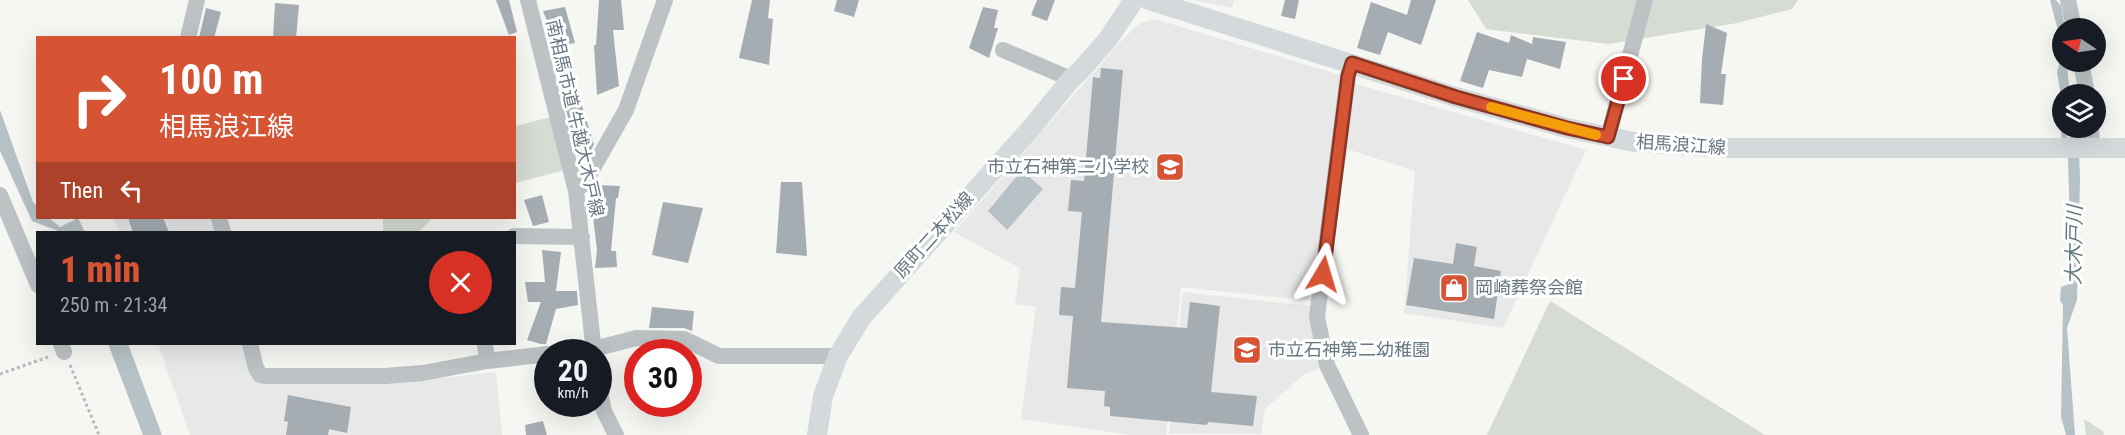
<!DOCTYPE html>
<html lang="en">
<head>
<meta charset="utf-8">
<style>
  body { margin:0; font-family:"Roboto Condensed","Noto Sans JP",sans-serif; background:#20242c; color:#f1f3f6; height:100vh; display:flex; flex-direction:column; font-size:22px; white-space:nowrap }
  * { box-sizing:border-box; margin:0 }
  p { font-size:20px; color:#9ea1a6 }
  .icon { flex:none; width:33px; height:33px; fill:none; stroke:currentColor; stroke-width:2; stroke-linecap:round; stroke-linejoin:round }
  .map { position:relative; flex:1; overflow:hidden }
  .details { position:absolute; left:36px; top:231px; width:480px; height:114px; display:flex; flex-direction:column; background:#171b24; border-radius:0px; box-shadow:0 6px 24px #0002 }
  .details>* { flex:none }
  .banner { position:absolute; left:36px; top:36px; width:480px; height:183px; border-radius:0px; box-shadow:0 6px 24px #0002; background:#d65334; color:#fff; overflow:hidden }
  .needle { width:39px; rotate:283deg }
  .tools { position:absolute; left:2052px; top:18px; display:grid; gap:12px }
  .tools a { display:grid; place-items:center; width:54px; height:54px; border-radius:50%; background:#171b24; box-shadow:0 6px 24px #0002; font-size:30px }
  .speed { position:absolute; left:534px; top:339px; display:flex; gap:12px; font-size:30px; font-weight:700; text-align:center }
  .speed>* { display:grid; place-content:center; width:78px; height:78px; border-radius:50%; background:#171b24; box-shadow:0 6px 24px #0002; line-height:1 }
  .speed small { font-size:15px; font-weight:400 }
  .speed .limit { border:9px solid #d22; background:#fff; color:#111 }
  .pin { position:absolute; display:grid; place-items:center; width:51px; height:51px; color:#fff; margin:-26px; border:3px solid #fff; border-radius:50%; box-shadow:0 2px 6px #0007 }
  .me { position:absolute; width:66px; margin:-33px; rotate:7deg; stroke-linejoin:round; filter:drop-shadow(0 0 4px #0008) }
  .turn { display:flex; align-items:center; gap:21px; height:126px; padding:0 24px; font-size:27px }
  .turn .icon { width:78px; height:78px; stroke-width:2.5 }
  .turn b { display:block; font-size:42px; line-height:51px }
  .then { display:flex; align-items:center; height:57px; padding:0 24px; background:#0003; gap:12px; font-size:22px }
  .round { display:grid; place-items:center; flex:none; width:63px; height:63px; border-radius:32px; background:#20242c }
  .headline { display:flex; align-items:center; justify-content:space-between; height:102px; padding:0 24px }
  h1 { font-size:36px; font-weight:800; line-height:45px; color:#d65334 }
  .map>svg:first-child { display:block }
  .built { fill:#e7e8e7 }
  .green { fill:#d6dbd3 }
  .water { fill:#b6c2c5 }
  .building { fill:#a5adb2 }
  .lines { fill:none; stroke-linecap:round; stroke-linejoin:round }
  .path { stroke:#b8bbbd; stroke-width:3; stroke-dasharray:3 3; stroke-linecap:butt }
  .minor { stroke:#bdc2c5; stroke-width:16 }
  .major { stroke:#d4d9dc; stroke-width:20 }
  .route-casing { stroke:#8b3622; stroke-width:15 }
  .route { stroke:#d65334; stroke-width:10 }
  .slow { stroke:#f59e0b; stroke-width:10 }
  .labels { text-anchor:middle; stroke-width:6; stroke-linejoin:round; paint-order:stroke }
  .street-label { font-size:18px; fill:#677782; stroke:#fff }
  .poi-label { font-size:18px; fill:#677782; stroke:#fff; text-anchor:start }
  .water-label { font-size:20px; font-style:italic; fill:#63787f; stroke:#fff }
</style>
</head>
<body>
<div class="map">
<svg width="2125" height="435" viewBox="0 0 2125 435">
  <rect width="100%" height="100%" fill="#f6f6f3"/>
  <path class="built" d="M1194,0H1234L1232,8Z
    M1155,19L1340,75L1313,301L1181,287L1166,435H1130L1021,419L1036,307L1015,304L1020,268L954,232L1124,38L1140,23Z
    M1352,83L1586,150L1503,328L1404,313L1415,171L1344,148Z
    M113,218H216L220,232H119Z
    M1183,292L1311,306L1321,367L1303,375L1265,409L1261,434H1169Z
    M158,344H247L256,381L434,379L496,372L502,435H190Z"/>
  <path class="green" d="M1468,0H1798L1792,9L1737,23L1609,44L1486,29Z
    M551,117L565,170L515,183V126Z
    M383,218H432L419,232H383Z
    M1550,301L1765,435H1487Z
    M2084,419L2103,431L2104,435H2086Z"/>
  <path class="water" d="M2050,0H2056L2061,6L2065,28H2062V46Z
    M2062,54V62H2069L2067,68L2070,92L2069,94H2062V128H2066L2068,140L2075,128H2078L2080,178L2077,300L2067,328L2075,435H2066L2061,417L2063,305L2060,301L2061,287L2072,283L2068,160L2062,143L2060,120L2061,96L2057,72Z
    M0,110L33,202L37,206L38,218H49L60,227L78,218L85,232H61L32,221L0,151Z
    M1022,170L1043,189L1007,230L988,211Z
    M108,344H128L162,435H143Z"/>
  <path class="building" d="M496,0H509L517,32L509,35Z
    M599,0H621L624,30H613L619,86L597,95L594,45H596Z
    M752,0H770L768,18L773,19L769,65L739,58Z
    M837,0H859L854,17L834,11Z
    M1037,0H1055L1047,21L1031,15Z
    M1285,0H1299L1295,19L1281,16Z
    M1411,0H1436L1421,45L1388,32L1380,55L1357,48L1371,2L1407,15Z
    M275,3L299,5L296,38H273Z
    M565,7L575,43L557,46L543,11Z
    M983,7L998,10L994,28H998L989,58L969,48Z
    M206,8L221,12L214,38H199Z
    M1706,24L1727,33L1721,74H1726L1723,105L1700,103L1702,59Z
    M1477,32L1509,43L1511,35L1532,44L1533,37L1566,42L1560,69L1527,59L1522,77L1489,70L1483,88L1460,81Z
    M569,64L594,144L589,155L578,157L555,66Z
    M1101,68L1123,70L1101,322L1187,328L1190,302L1220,306L1211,392L1257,396L1253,426L1208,422L1207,425L1110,416V407L1104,406L1105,391L1067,388L1073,316L1059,315L1061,287L1075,288L1082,212L1068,211L1071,180L1084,181L1093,77L1100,78Z
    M781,182H802L807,256L776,253Z
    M596,185L620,186L618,198H616L611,251H616L617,267L595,268L597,250L591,200Z
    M542,195L549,222L533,226L524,200Z
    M663,202L703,208L688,263L652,255Z
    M128,218H163L169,232H133Z
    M1456,243L1477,247L1474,266L1501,271L1494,319L1406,305L1414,258L1453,264Z
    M542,250L561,252L556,291H577L578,305L556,309L546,344H541L527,340L541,302H528L525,282H545Z
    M652,307L694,311L692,331L684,328H649Z
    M646,349H681L683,352H646Z
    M288,395L351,407L347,433L329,429L328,435H286L288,422L284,421Z
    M543,421L547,435H526L525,425Z"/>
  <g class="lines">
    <path class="path" d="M70,365L99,435
      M0,374L51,356"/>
    <path class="minor" d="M528,0L576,191L594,352
      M2068,0L2074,28
      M188,38L197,0
      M1003,50L1071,79
      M2081,62L2087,94
      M1351,63L1348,76L1317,317L1327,365L1361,435
      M2091,128L2092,148
      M1608,137L1645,0
      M576,191L585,182L626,110L665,0
      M0,195L38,285
      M219,218L223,232
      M514,236L582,237
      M61,344L64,352
      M250,344L256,368L260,375L265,376H385L423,373L487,361
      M485,344L487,361L548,354
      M557,352L594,349L636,338L684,339L719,356H838
      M598,383L604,411L616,435"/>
    <path class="major" d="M1149,0L1456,97L1567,128L1634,142L1727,148H2125
      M817,435L823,396L838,356L861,318L1033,126L1071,79L1080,71L1108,39L1134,0"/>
  </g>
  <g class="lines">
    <g class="route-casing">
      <path id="route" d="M1323,274L1348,76L1352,63L1456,97L1567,128L1608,137L1624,79"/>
    </g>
    <use href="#route" class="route"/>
    <path class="slow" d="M1491,107L1596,135"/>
  </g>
  <defs>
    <g id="school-square" transform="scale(1.5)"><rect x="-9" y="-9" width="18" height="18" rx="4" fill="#d65334" stroke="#fff"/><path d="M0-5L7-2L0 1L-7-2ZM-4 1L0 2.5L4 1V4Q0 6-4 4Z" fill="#fff"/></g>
    <g id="shop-square" transform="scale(1.5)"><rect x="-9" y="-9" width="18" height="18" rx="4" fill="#d65334" stroke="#fff"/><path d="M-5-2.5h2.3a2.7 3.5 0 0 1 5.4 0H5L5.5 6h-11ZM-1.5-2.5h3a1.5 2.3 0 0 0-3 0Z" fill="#fff"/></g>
  </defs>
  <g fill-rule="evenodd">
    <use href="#school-square" x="1170" y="167"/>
    <use href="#shop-square" x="1454" y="288"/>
    <use href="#school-square" x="1247" y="350"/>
  </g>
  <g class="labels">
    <g class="street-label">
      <text transform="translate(575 118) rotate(77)" y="6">南相馬市道 牛越大木戸線</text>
      <text transform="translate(1681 145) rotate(4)" y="6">相馬浪江線</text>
      <text transform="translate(934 235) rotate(-48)" y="6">原町二本松線</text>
    </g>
    <g class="poi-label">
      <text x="1149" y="173" text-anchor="end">市立石神第二小学校</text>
      <text x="1475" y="294">岡崎葬祭会館</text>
      <text x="1268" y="356">市立石神第二幼稚園</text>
    </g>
    <g class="water-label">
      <text transform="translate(2074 245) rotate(-89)" y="7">大木戸川</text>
    </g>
  </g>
</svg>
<div class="tools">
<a><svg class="needle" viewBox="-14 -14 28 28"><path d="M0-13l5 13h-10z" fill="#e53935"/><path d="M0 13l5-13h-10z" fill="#9ea1a6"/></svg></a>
<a><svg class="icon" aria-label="layers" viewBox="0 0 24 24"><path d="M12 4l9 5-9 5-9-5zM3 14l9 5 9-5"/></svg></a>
</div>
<div class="speed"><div>20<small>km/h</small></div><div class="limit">30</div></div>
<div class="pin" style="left:1624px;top:79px;background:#d93025"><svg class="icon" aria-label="arrive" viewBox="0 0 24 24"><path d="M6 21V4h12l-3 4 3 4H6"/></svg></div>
<svg class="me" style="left:1323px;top:274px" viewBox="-20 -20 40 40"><path d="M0-17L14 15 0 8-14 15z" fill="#d65334" stroke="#fff" stroke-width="4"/></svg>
<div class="banner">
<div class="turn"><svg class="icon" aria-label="right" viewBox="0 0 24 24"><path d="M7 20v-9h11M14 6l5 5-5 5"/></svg><div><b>100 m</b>相馬浪江線</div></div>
<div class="then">Then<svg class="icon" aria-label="left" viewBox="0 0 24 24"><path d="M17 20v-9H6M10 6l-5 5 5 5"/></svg></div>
</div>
<section class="details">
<div class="headline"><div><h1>1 min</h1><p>250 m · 21:34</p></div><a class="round" style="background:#d93025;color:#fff"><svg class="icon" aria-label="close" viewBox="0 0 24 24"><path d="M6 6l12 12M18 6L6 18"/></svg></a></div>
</section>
</div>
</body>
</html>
